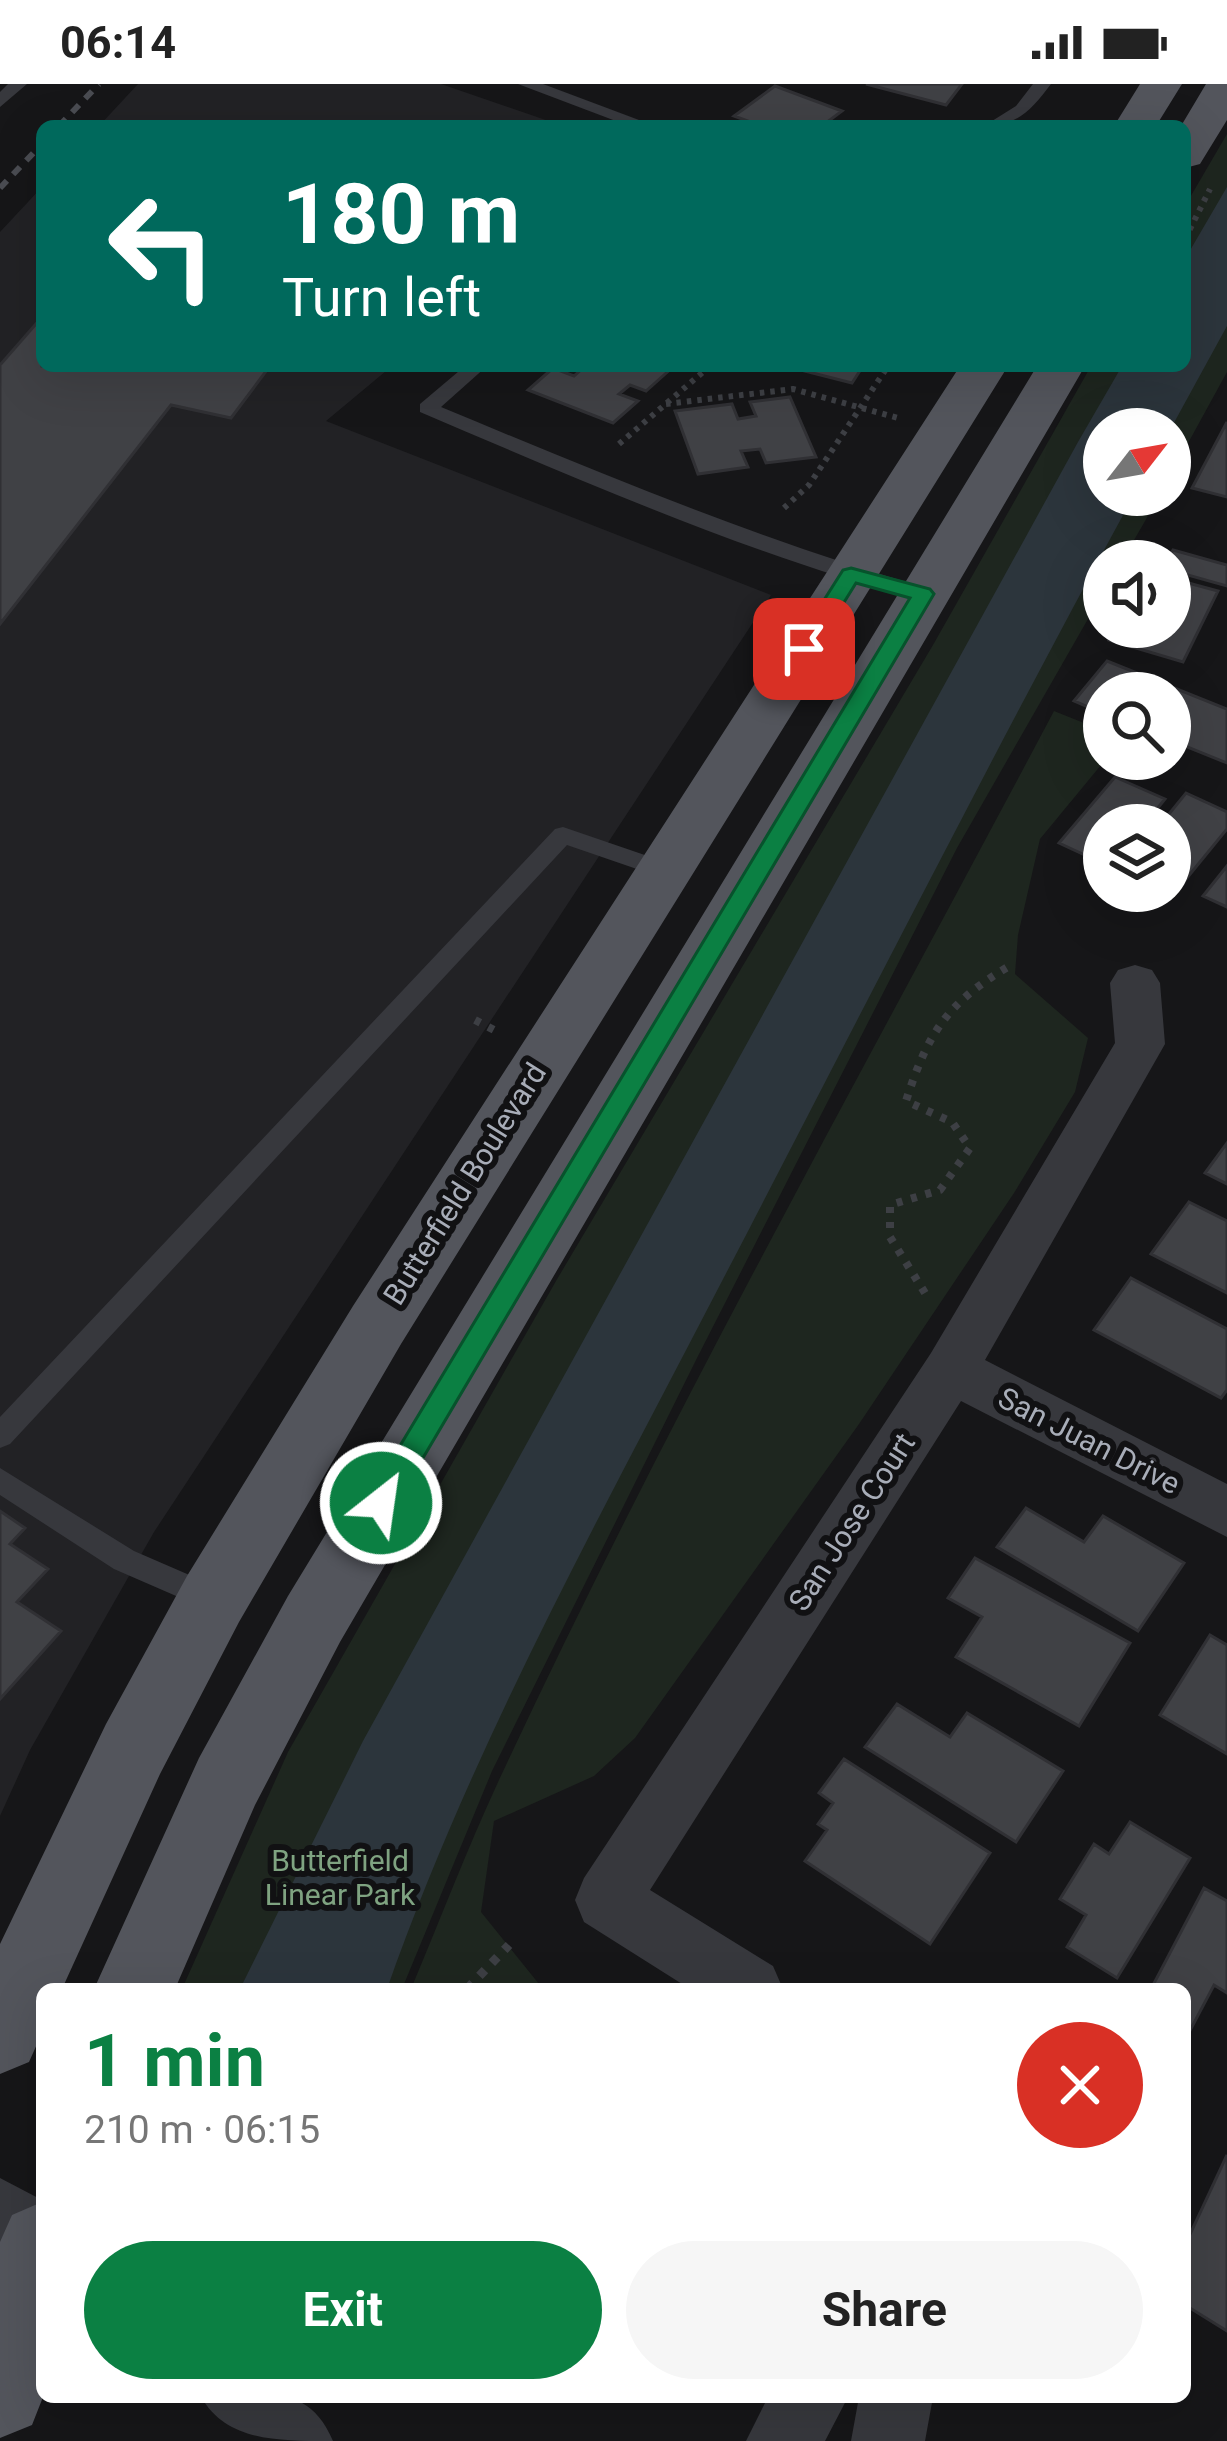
<!DOCTYPE html>
<html lang="en">
<head>
<meta charset="utf-8">
<style>
  body { margin:0; font-family:Roboto,sans-serif; background:#f6f6f6; color:#222; height:100vh; display:flex; flex-direction:column; font-size:45px; white-space:nowrap }
  * { box-sizing:border-box; margin:0 }
  p { font-size:39px; color:#767676 }
  .icon { flex:none; width:66px; height:66px; fill:none; stroke:currentColor; stroke-width:2; stroke-linecap:round; stroke-linejoin:round }
  .map { position:relative; flex:1; overflow:hidden }
  .sheet { position:absolute; left:36px; top:1899px; width:1155px; height:420px; display:flex; flex-direction:column; background:#fff; border-radius:18px; box-shadow:0 12px 48px #0002 }
  .sheet>* { flex:none }
  .hud { position:absolute; left:36px; top:36px; width:1155px; height:252px; border-radius:18px; box-shadow:0 12px 48px #0002; background:#00695c; color:#fff; overflow:hidden }
  .needle { width:78px; rotate:59deg }
  .fabs { position:absolute; left:1083px; top:324px; display:grid; gap:24px }
  .fabs a { display:grid; place-items:center; width:108px; height:108px; border-radius:50%; background:#fff; box-shadow:0 12px 48px #0002; font-size:60px }
  .pin { position:absolute; display:grid; place-items:center; width:102px; height:102px; color:#fff; margin:-51px; border-radius:24px; box-shadow:0 6px 18px #0006 }
  .me { position:absolute; width:132px; margin:-66px; rotate:30deg; stroke-linejoin:round; filter:drop-shadow(0 0 9px #0008) }
  .turn { display:flex; align-items:center; gap:42px; height:252px; padding:0 48px; font-size:54px }
  .turn .icon { width:156px; height:156px; stroke-width:2.5 }
  .turn b { display:block; font-size:84px; line-height:102px }
  .round { display:grid; place-items:center; flex:none; width:126px; height:126px; border-radius:63px; background:#f6f6f6 }
  .headline { display:flex; align-items:center; justify-content:space-between; height:204px; padding:0 48px }
  h1 { font-size:72px; font-weight:700; line-height:90px; color:#0b8043 }
  .button { display:flex; gap:24px; margin-top:auto; padding:24px 48px }
  .button a { flex:1; height:138px; border-radius:72px; background:#0b8043; color:#fff; font-size:48px; font-weight:700; line-height:138px; text-align:center }
  .button a+a { background:#f6f6f6; color:#222 }
  .status { display:flex; justify-content:space-between; align-items:center; height:84px; padding:0 60px; background:#fff; direction:ltr }
  .status svg { height:33px; fill:currentColor }
  .map>svg:first-child { display:block }
  .built { fill:#222225 }
  .green { fill:#1e261f }
  .water { fill:#2c353c }
  .building { fill:#404145; stroke:#303034; stroke-width:3 }
  .lines { fill:none; stroke-linecap:round; stroke-linejoin:round }
  .path-far2 { stroke:#3d3f44; stroke-width:6; stroke-dasharray:4.5 6; stroke-linecap:butt }
  .path-far1 { stroke:#3d3f44; stroke-width:8; stroke-dasharray:6 9; stroke-linecap:butt }
  .path { stroke:#3d3f44; stroke-width:9; stroke-dasharray:8 10; stroke-linecap:butt }
  .service { fill:#37383d; fill-rule:evenodd }
  .minor { fill:#37383d; fill-rule:evenodd }
  .primary { fill:#53555c; fill-rule:evenodd }
  .rail { stroke:#4a4c52; stroke-width:6; stroke-dasharray:10 9; stroke-linecap:butt }
  .route { fill:#0b8043; stroke:#07532c; stroke-width:3 }
  .labels { text-anchor:middle; stroke-width:12; stroke-linejoin:round; paint-order:stroke }
  .street-label { font-size:30px; fill:#a8adb8; stroke:#111113 }
  .park-label { font-size:30px; fill:#7fa381; stroke:#111113 }
</style>
</head>
<body>
<div class="status"><b>06:14</b><svg viewBox="0 0 49 12"><path d="M0 12V9h3v3zM5 12V6h3v6zM10 12V3h3v9zM15 12V0h3v12zM26 1h20v11H26zM47 4h2v5h-2z"/></svg></div>
<div class="map">
<svg width="1227" height="2357" viewBox="0 0 1227 2357">
  <rect width="100%" height="100%" fill="#161618"/>
  <path class="built" d="M138,0H441L563,42H99Z
    M42,103V282H392L326,337L771,511L154,1448L30,1666L0,1732V148Z"/>
  <path class="green" d="M1227,50V288L1170,392V345H1104V411H1160L1122,477H1104V507L957,764L697,1274L492,1687L402,1905H182L288,1668L556,1197L933,561L1091,282H1185V122Z
    M1054,627L1104,647L1106,675L1040,755L1018,851L1015,890L1088,954L1075,1008L1014,1109L859,1340L635,1654L594,1692L494,1737L481,1828L543,1905H411C440,1836 467,1765 499,1696C668,1333 866,982 1054,627Z"/>
  <path class="water" d="M1227,103V242L1170,346L1104,345V411H1134C992,671 858,936 721,1199C602,1429 473,1660 387,1905H240L363,1657L1078,358L1122,282H1185V175Z"/>
  <path class="building" d="M866,0H962L946,21Z
    M775,2L842,27L822,42H761L734,32Z
    M42,233V282H270L231,334L171,321L0,540V281Z
    M585,282H583H674L646,307L630,301L619,310L638,317L613,339L528,306L553,284L574,292Z
    M785,282H863L852,299Z
    M790,313L816,373L766,379L760,365L741,367L748,383L698,390L675,327L732,320L738,335L756,332L750,318Z
    M1227,338V413L1192,404Z
    M1173,466L1227,481V502L1170,486L1167,477Z
    M1170,494L1218,507L1183,578L1109,556L1116,543H1170Z
    M1107,577L1227,625V679L1170,656V609H1104V630L1074,617Z
    M1115,693L1165,715L1144,741H1104V780L1059,759Z
    M1186,709L1227,728V745L1182,800L1170,794V741H1160Z
    M1227,782V823L1203,812Z
    M1227,1059V1100L1205,1089Z
    M1189,1118L1227,1137V1209L1151,1170Z
    M1131,1194L1227,1245V1306L1221,1314L1094,1246Z
    M1026,1424L1084,1458L1103,1432L1184,1479L1138,1547L997,1463Z
    M0,1427L25,1444L10,1460L48,1485L17,1518L61,1547L0,1615Z
    M975,1474L1130,1559L1079,1642L956,1573L982,1533L948,1514Z
    M1210,1551L1227,1561V1670L1160,1631Z
    M897,1620L950,1653L967,1629L1063,1687L1016,1758L865,1663Z
    M844,1675L990,1769L930,1860L805,1777L827,1746L818,1740L833,1719L819,1709Z
    M1130,1738L1190,1774L1117,1894L1067,1863L1086,1831L1060,1815L1094,1760L1109,1770Z
    M1204,1804L1227,1817V1909L1214,1901L1185,1956V1905H1151Z
    M1227,2071V2247L1185,2221V2161Z"/>
  <g class="lines">
    <path class="path-far2" d="M1185,155L1210,105
      M666,320L793,305L898,334
      M619,360L710,282
      M784,424L809,401L888,282"/>
    <path class="path-far1" d="M475,936L498,948
      M925,1209L890,1153V1121L940,1106L970,1064L952,1038L906,1017C928,948 948,918 1011,881"/>
    <path class="path" d="M467,1905L509,1861"/>
    <path class="service" d="M8,0H27L0,23V8Z
      M518,0H543L655,42H629Z
      M1033,0H1051C1031,26 1018,42 984,42L1016,22Z
      M465,282H487L441,323C602,390 762,457 931,505L934,510L923,517C750,471 585,398 420,328V320Z
      M563,743L671,780L675,786L663,794L567,761L10,1360L0,1364V1333L555,745Z
      M0,1384L134,1467L224,1506L228,1515L224,1524L213,1528L114,1485L0,1411Z"/>
    <path class="minor" d="M1135,881L1152,886L1160,899L1165,960L985,1276L1227,1400V1453L961,1317L650,1806L773,1882L783,1905H690L584,1838L575,1816L584,1794L931,1269L1115,959L1110,899L1118,886Z
      M0,2094L42,2116V2194L0,2172Z
      M201,2313C259,2313 307,2295 333,2357C275,2357 227,2357 201,2313Z
      M768,2313H848L825,2357H746Z
      M859,2313H933L925,2357H851Z"/>
    <path class="primary" d="M1140,0H1182L1156,42H1114Z
      M1206,0H1227V36L1200,80L1185,84V42H1181Z
      M960,282H1008L401,1260L239,1538L160,1690L62,1905H42V1949L29,1978L0,1990V1860L106,1640L187,1492L353,1222Z
      M1037,282H1085L340,1558L255,1721L175,1905H94L199,1674L288,1512Z
      M42,2118L43,2313L32,2341L0,2354V2158L12,2131Z"/>
    <path class="rail" d="M59,42L99,0
      M0,104L42,60"/>
  </g>
  <path class="route" d="M851,484L930,505L934,510L391,1428L381,1432L371,1428L366,1419L371,1410L910,514L856,499L812,570H796L793,565L843,486Z"/>
  <g class="labels">
    <g class="street-label">
      <text transform="translate(465 1100) rotate(-58)" y="10">Butterfield Boulevard</text>
      <text transform="translate(1089 1357) rotate(27)" y="10">San Juan Drive</text>
      <text transform="translate(852 1438) rotate(-57)" y="10">San Jose Court</text>
    </g>
    <g class="park-label">
      <text x="340" y="1787">Butterfield<tspan x="340" dy="34">Linear Park</tspan></text>
    </g>
  </g>
</svg>
<div class="fabs">
<a><svg class="needle" viewBox="-14 -14 28 28"><path d="M0-13l5 13h-10z" fill="#e53935"/><path d="M0 13l5-13h-10z" fill="#767676"/></svg></a>
<a><svg class="icon" aria-label="sound" viewBox="0 0 24 24"><path d="M4 9h4l5-4v14l-5-4H4zM17 9q2 3 0 6"/></svg></a>
<a><svg class="icon" aria-label="search" viewBox="0 0 24 24"><circle cx="10" cy="10" r="6"/><path d="M15 15l6 6"/></svg></a>
<a><svg class="icon" aria-label="layers" viewBox="0 0 24 24"><path d="M12 4l9 5-9 5-9-5zM3 14l9 5 9-5"/></svg></a>
</div>
<div class="pin" style="left:804px;top:565px;background:#d93025"><svg class="icon" aria-label="arrive" viewBox="0 0 24 24"><path d="M6 21V4h12l-3 4 3 4H6"/></svg></div>
<svg class="me" style="left:381px;top:1419px" viewBox="-20 -20 40 40"><circle r="17" fill="#0b8043" stroke="#fff" stroke-width="3"/><path d="M0-11L8 9 0 5-8 9z" fill="#fff"/></svg>
<div class="hud">
<div class="turn"><svg class="icon" aria-label="left" viewBox="0 0 24 24"><path d="M17 20v-9H6M10 6l-5 5 5 5"/></svg><div><b>180 m</b>Turn left</div></div>
</div>
<section class="sheet">
<div class="headline"><div><h1>1 min</h1><p>210 m · 06:15</p></div><a class="round" style="background:#d93025;color:#fff"><svg class="icon" aria-label="close" viewBox="0 0 24 24"><path d="M6 6l12 12M18 6L6 18"/></svg></a></div>
<div class="button"><a>Exit</a><a>Share</a></div>
</section>
</div>
</body>
</html>
